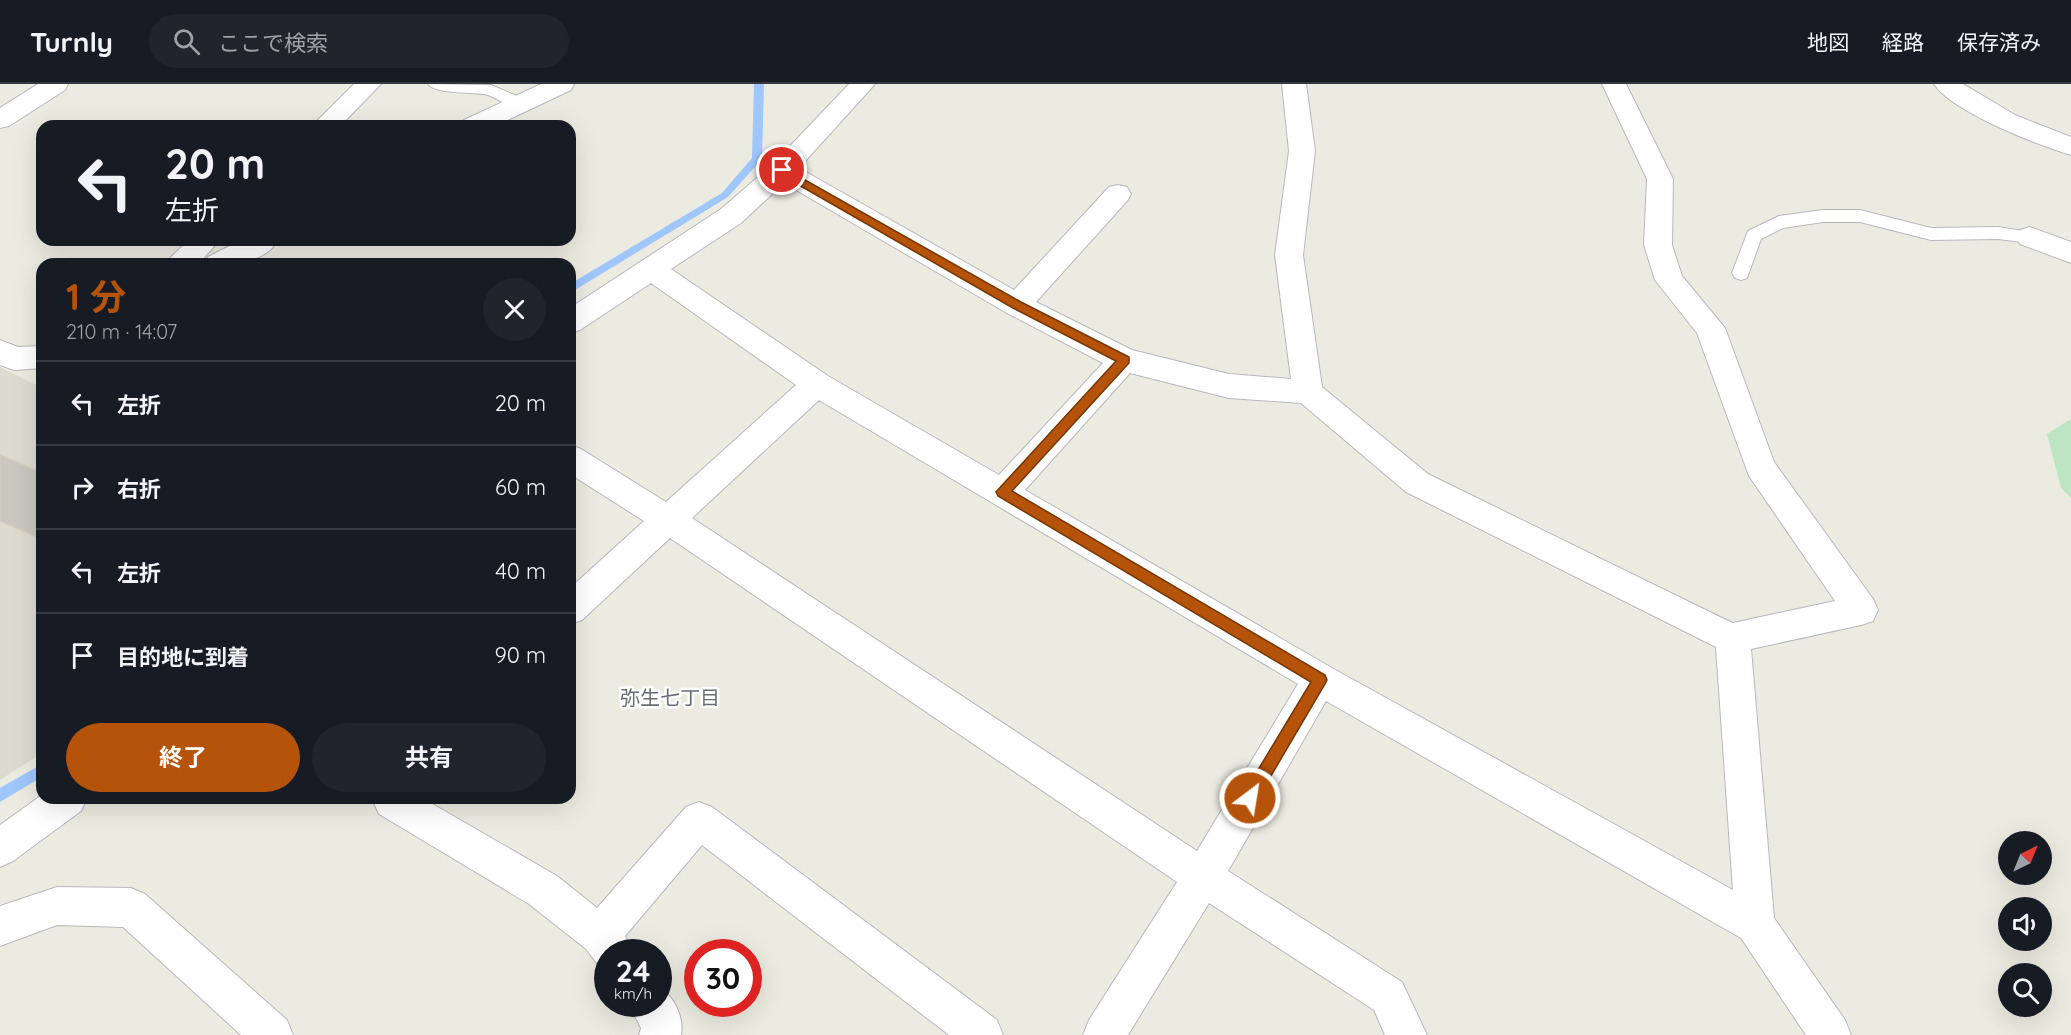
<!DOCTYPE html>
<html lang="ja">
<head>
<meta charset="utf-8">
<style>
  body { margin:0; font-family:Quicksand,"Noto Sans JP",sans-serif; background:#20242c; color:#f1f3f6; height:100vh; display:flex; flex-direction:column; font-size:22px; white-space:nowrap }
  * { box-sizing:border-box; margin:0 }
  p { font-size:20px; color:#9ea1a6 }
  .icon { flex:none; width:33px; height:33px; fill:none; stroke:currentColor; stroke-width:2; stroke-linecap:round; stroke-linejoin:round }
  .map { position:relative; flex:1; overflow:hidden }
  .panel { position:absolute; left:36px; top:174px; width:540px; height:546px; display:flex; flex-direction:column; background:#171b24; border-radius:18px; box-shadow:0 6px 24px #0002 }
  .panel>* { flex:none }
  .top-card { position:absolute; left:36px; top:36px; width:540px; height:126px; border-radius:18px; box-shadow:0 6px 24px #0002; background:#171b24; color:#f1f3f6; overflow:hidden }
  .needle { width:39px; rotate:43deg }
  .buttons { position:absolute; left:1998px; top:747px; display:grid; gap:12px }
  .buttons a { display:grid; place-items:center; width:54px; height:54px; border-radius:50%; background:#171b24; box-shadow:0 6px 24px #0002; font-size:30px }
  .speed { position:absolute; left:594px; top:855px; display:flex; gap:12px; font-size:30px; font-weight:700; text-align:center }
  .speed>* { display:grid; place-content:center; width:78px; height:78px; border-radius:50%; background:#171b24; box-shadow:0 6px 24px #0002; line-height:1 }
  .speed small { font-size:15px; font-weight:400 }
  .speed .limit { border:9px solid #d22; background:#fff; color:#111 }
  .pin { position:absolute; display:grid; place-items:center; width:51px; height:51px; color:#fff; margin:-26px; border:3px solid #fff; border-radius:50%; box-shadow:0 2px 6px #0007 }
  .me { position:absolute; width:66px; margin:-33px; rotate:31deg; stroke-linejoin:round; filter:drop-shadow(0 0 4px #0008) }
  .turn { display:flex; align-items:center; gap:21px; height:126px; padding:0 30px; font-size:27px }
  .turn .icon { width:78px; height:78px; stroke-width:2.5 }
  .turn b { display:block; font-size:42px; line-height:51px }
  .round { display:grid; place-items:center; flex:none; width:63px; height:63px; border-radius:32px; background:#20242c }
  .headline { display:flex; align-items:center; justify-content:space-between; height:102px; padding:0 30px }
  h1 { font-size:36px; font-weight:700; line-height:45px; color:#b45309 }
  .action { display:flex; gap:12px; margin-top:auto; padding:12px 30px }
  .action a { flex:1; height:69px; border-radius:36px; background:#b45309; color:#fff; font-size:24px; font-weight:700; line-height:69px; text-align:center }
  .action a+a { background:#20242c; color:#f1f3f6 }
  ul { padding:0; list-style:none }
  li { display:flex; align-items:center; gap:18px; height:84px; padding:0 30px; border-top:2px solid #363941 }
  li div { flex:1 }
  li b { display:block; font-size:22px }
  li em { font-style:normal }
  header { display:flex; align-items:center; gap:36px; box-sizing:border-box; height:84px; padding:0 30px; background:#171b24; border-bottom:2px solid #363941 }
  header strong { font-size:28px }
  nav { display:flex; gap:33px; margin-inline-start:auto; font-size:21px }
  .search { width:420px; height:54px; background:#20242c; display:flex; align-items:center; gap:15px; box-sizing:border-box; padding:0 21px; border-radius:33px; color:#9ea1a6; font-size:22px }
  .map>svg:first-child { display:block }
  .education { fill:#dcdbcf }
  .green { fill:#bde4c3 }
  .lines { fill:none; stroke-linecap:round; stroke-linejoin:round }
  .stream { fill:#9fc6fd; fill-rule:evenodd }
  .building { fill:#c9c8c0; stroke:#d1cebf; stroke-width:1.5 }
  .lane-casing { stroke:#b6b8bd; stroke-width:2 }
  .street-casing { stroke:#b6b8bd; stroke-width:2 }
  .secondary-casing { stroke:#b6b9bf; stroke-width:2 }
  .lane { fill:#fff; fill-rule:evenodd }
  .street { fill:#fff; fill-rule:evenodd }
  .secondary { fill:#fff; fill-rule:evenodd }
  .route { fill:#b45309; stroke:#753606; stroke-width:1.5 }
  .labels { text-anchor:middle; stroke-width:5; stroke-linejoin:round; paint-order:stroke }
  .neighbourhood-label { font-size:20px; fill:#6a6e74; stroke:#fff }
</style>
</head>
<body>
<header>
<strong>Turnly</strong>
<div class="search"><svg class="icon" aria-label="search" viewBox="0 0 24 24"><circle cx="10" cy="10" r="6"/><path d="M15 15l6 6"/></svg>ここで検索</div>
<nav><a>地図</a><a>経路</a><a>保存済み</a></nav>
</header>
<div class="map">
<svg width="2071" height="951" viewBox="0 0 2071 951">
  <rect width="100%" height="100%" fill="#ecebe1"/>
  <path class="education" d="M0,283L42,304V669L0,696Z"/>
  <path class="green" d="M2071,335V414L2061,404L2047,350Z"/>
  <g class="lines">
    <path class="stream" d="M754,0H764L762,75L728,113L570,209V200L722,109L752,74Z
      M42,680V693L0,718V704Z"/>
  </g>
  <path class="building" d="M0,371L42,389V455L0,437Z"/>
  <g class="lines">
    <g class="lane-casing">
      <path id="lane" d="M428,0L491,1L524,15L526,19L524,23C510,26 500,15 488,11C474,7 436,11 428,0Z
        M1823,126H1860L1931,144L1998,143L2036,149L2039,153L2036,157L2030,159L1998,155L1931,156L1860,138H1823L1783,144L1761,155L1747,194L1741,196L1735,194L1732,189L1748,147L1779,132Z"/>
    </g>
    <g class="street-casing">
      <path id="street" d="M354,0H381L340,42H312Z
        M541,0H574L571,6L495,42H460L464,36Z
        M849,0H875L799,84L1014,206L1109,103L1118,101L1127,103L1131,110L1127,117L1036,218L1132,266L1229,290L1291,295L1275,171L1289,67L1282,0H1306L1315,67L1303,171L1322,303L1428,390L1722,534L1733,539L1835,517L1749,392L1697,249L1655,196L1644,161L1647,95L1602,0H1626L1673,95L1672,161L1682,192L1725,244L1774,378L1873,515L1878,526L1873,537L1861,541L1751,565L1774,834L1845,936L1851,951H1806L1741,854L1326,617L1228,787L1402,898L1427,951H1385L1374,926L1209,819L1128,951H1083L1089,936L1177,798L670,454L582,536L570,540V504L644,437L570,390V361L581,365L666,418L796,301L651,199L580,246L570,249V224L721,125L773,80ZM784,99L1007,229L1103,279L999,391L828,292L671,185L741,139ZM1130,289L1229,314L1301,319L1406,408L1716,563L1733,806L1332,584L1025,406ZM819,316L1298,600L1197,767L692,434Z
        M1934,0H1963L2015,31L2071,53V71C2038,61 1952,28 1934,0Z
        M2030,143L2071,158V179L2020,160L2016,153L2020,146Z
        M189,156H220L198,180H167L171,173Z
        M241,156H278C264,181 229,180 204,180L208,173Z
        M0,256L18,263L42,262V284L14,286L0,281Z
        M42,711V714H87L81,727L13,777L0,783V741Z
        M374,714H422L557,792L597,824L686,723L699,718L712,723L997,936L1003,951H949L702,761L625,852L633,868H608V886L599,882L586,865L529,820L379,730L373,717Z
        M57,803L131,804L145,810L287,936L293,951H241L123,843L57,841L0,862V822Z
        M658,904C675,911 684,935 681,951H639L641,944L629,920H658Z"/>
    </g>
    <g class="secondary-casing">
      <path id="secondary" d="M38,0H68L65,6L9,42L0,44V24Z"/>
    </g>
    <use href="#lane" class="lane"/>
    <use href="#street" class="street"/>
    <use href="#secondary" class="secondary"/>
  </g>
  <path class="route" d="M782,83L1021,218L1129,273V279L1012,407L1325,591L1327,596L1325,600L1255,719L1250,721L1244,719L1242,714L1244,709L1311,598L998,412L996,408L1116,277L1013,224L778,89V84Z"/>
  <g class="labels">
    <g class="neighbourhood-label">
      <text x="670" y="621">弥生七丁目</text>
    </g>
  </g>
</svg>
<div class="buttons">
<a><svg class="needle" viewBox="-14 -14 28 28"><path d="M0-13l5 13h-10z" fill="#e53935"/><path d="M0 13l5-13h-10z" fill="#9ea1a6"/></svg></a>
<a><svg class="icon" aria-label="sound" viewBox="0 0 24 24"><path d="M4 9h4l5-4v14l-5-4H4zM17 9q2 3 0 6"/></svg></a>
<a><svg class="icon" aria-label="search" viewBox="0 0 24 24"><circle cx="10" cy="10" r="6"/><path d="M15 15l6 6"/></svg></a>
</div>
<div class="speed"><div>24<small>km/h</small></div><div class="limit">30</div></div>
<div class="pin" style="left:782px;top:86px;background:#d93025"><svg class="icon" aria-label="arrive" viewBox="0 0 24 24"><path d="M6 21V4h12l-3 4 3 4H6"/></svg></div>
<svg class="me" style="left:1250px;top:714px" viewBox="-20 -20 40 40"><circle r="17" fill="#b45309" stroke="#fff" stroke-width="3"/><path d="M0-11L8 9 0 5-8 9z" fill="#fff"/></svg>
<div class="top-card">
<div class="turn"><svg class="icon" aria-label="left" viewBox="0 0 24 24"><path d="M17 20v-9H6M10 6l-5 5 5 5"/></svg><div><b>20 m</b>左折</div></div>
</div>
<section class="panel">
<div class="headline"><div><h1>1 分</h1><p>210 m · 14:07</p></div><a class="round"><svg class="icon" aria-label="close" viewBox="0 0 24 24"><path d="M6 6l12 12M18 6L6 18"/></svg></a></div>
<ul>
<li><svg class="icon" aria-label="left" viewBox="0 0 24 24"><path d="M17 20v-9H6M10 6l-5 5 5 5"/></svg><div><b>左折</b></div><em>20 m</em></li>
<li><svg class="icon" aria-label="right" viewBox="0 0 24 24"><path d="M7 20v-9h11M14 6l5 5-5 5"/></svg><div><b>右折</b></div><em>60 m</em></li>
<li><svg class="icon" aria-label="left" viewBox="0 0 24 24"><path d="M17 20v-9H6M10 6l-5 5 5 5"/></svg><div><b>左折</b></div><em>40 m</em></li>
<li><svg class="icon" aria-label="arrive" viewBox="0 0 24 24"><path d="M6 21V4h12l-3 4 3 4H6"/></svg><div><b>目的地に到着</b></div><em>90 m</em></li>
</ul>
<div class="action"><a>終了</a><a>共有</a></div>
</section>
</div>
</body>
</html>
